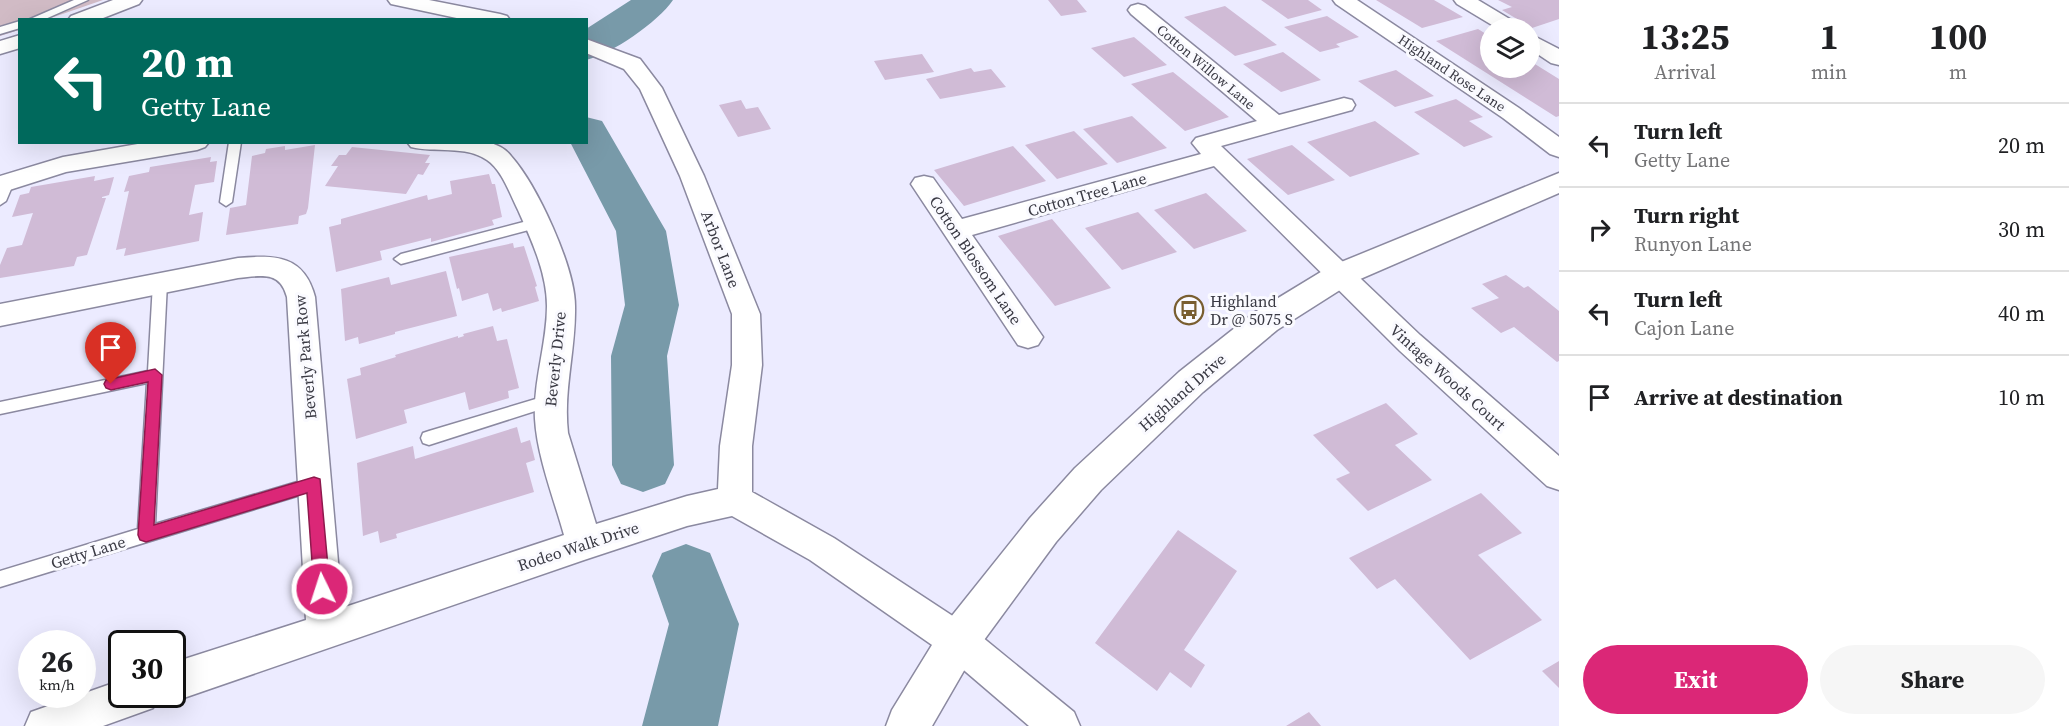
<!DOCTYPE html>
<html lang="en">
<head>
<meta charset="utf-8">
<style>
  body { margin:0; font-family:"Source Serif 4",serif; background:#f6f6f6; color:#202124; height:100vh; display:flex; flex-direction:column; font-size:22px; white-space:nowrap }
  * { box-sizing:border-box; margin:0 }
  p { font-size:20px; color:#757577 }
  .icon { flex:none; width:33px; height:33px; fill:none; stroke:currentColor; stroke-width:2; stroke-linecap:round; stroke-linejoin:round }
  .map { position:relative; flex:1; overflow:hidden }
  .sheet { display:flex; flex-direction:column; background:#fff; width:510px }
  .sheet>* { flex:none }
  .hud { position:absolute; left:18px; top:18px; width:570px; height:126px; border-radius:0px; box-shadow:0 6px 24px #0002; background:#00695c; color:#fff; overflow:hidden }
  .buttons { position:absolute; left:1480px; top:18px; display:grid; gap:12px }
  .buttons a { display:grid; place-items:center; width:60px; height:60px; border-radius:50%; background:#fff; box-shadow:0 6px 24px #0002; font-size:30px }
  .speed { position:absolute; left:18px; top:630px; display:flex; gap:12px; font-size:30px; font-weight:700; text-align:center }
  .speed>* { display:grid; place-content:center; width:78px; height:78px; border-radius:50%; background:#fff; box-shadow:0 6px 24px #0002; line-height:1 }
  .speed small { font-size:15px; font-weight:400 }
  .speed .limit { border:3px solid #111; border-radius:9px; background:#fff; color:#111 }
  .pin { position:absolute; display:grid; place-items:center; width:51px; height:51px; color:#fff; margin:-62px -26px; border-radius:50% 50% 50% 0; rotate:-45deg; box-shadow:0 0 6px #0007 }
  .pin .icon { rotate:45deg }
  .me { position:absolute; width:66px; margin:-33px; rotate:356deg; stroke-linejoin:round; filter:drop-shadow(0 0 4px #0008) }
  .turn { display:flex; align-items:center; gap:21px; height:126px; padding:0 24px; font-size:27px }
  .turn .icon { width:78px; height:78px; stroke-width:2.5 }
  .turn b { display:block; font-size:42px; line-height:51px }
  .eta { display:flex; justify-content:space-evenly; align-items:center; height:102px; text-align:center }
  .eta b { font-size:36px; font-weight:700; line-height:42px }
  .action { display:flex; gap:12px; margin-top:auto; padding:12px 24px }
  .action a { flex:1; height:69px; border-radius:36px; background:#db2777; color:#fff; font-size:24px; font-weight:700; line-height:69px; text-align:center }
  .action a+a { background:#f6f6f6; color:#202124 }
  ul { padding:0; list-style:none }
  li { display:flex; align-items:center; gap:18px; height:84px; padding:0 24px; border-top:2px solid #e0e0e0 }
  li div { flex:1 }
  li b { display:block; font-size:22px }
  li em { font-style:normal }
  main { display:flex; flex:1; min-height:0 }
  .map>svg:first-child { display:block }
  .green { fill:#d1bbc5 }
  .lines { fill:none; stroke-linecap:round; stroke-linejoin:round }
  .river { fill:#789aa9; fill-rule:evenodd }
  .building { fill:#d0bbd6 }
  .service-casing { stroke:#8b89a0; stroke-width:3 }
  .minor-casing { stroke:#8b89a0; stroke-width:3 }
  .secondary-casing { stroke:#8b89a0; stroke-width:3 }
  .service { fill:#fff; fill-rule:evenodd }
  .minor { fill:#fff; fill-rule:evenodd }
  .secondary { fill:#fff; fill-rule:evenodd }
  .route { fill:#db2777; stroke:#8e194d; stroke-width:1.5 }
  .labels { text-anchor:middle; stroke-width:6; stroke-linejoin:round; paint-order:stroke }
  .far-street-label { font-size:14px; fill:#393943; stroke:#fafaff }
  .street-label { font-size:16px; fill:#393943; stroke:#fafaff }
  .poi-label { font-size:16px; fill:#393943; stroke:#fafaff; text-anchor:start }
</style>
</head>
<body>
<main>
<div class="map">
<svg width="1559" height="726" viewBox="0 0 1559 726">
  <rect width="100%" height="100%" fill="#ecebff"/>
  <path class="green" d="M0,0H103L48,19L20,20L19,30L0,36Z"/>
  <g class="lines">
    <path class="river" d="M631,0H673C658,22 612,54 586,60V29Z
      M586,117L602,121L666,231L679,305L667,356L674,465L665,484L643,492L621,484L612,465L611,356L625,305L616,231L570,142H586Z
      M686,544L710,553L739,624L718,726H642L669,624L652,576L662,553Z"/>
  </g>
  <path class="building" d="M1048,0H1077L1087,12L1061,16Z
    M1261,0H1308L1322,10L1288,19Z
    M1376,0H1434L1463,17L1422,28Z
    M1498,0H1559V19L1532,28L1502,10L1512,7Z
    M1225,6L1277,45L1235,56L1184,17Z
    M1327,16L1359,37L1336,44L1340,47L1320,52L1284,27Z
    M1478,29L1491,37V68H1530V61L1559,79V116L1556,117L1436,41Z
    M1134,37L1167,65L1124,77L1091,48Z
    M1283,52L1321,80L1281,92L1243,64Z
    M922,54L934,72L885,80L874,61Z
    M971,68L974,72L991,69L1006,87L940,99L926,79Z
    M1396,70L1434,96L1395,107L1358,81Z
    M1173,72L1229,117L1185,131L1131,84Z
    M1456,99L1483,117L1469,121L1493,137L1464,147L1414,112Z
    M741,100L746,109L758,107L771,129L738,137L719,105Z
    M1132,116L1167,148L1117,163L1083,129Z
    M1375,121L1420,154L1350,177L1307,142Z
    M1074,131L1108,164L1057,179L1025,145Z
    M315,145L308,208L306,214L299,216L298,224L226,235L230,208L246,205L252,156L265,153L266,149L285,146V150Z
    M1292,145L1335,180L1288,195L1247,159Z
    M1013,146L1046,181L964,206L934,170Z
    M352,147L430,155L425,163H430L423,175L418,174L406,194L325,186L338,166H331L339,155H346Z
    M211,157L210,162L217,161L214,182L195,185L189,215L203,212L199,241L124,256L126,248L116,250L129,191L124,192L129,176L149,172L150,167Z
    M489,174L492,184H495L502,217L492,220L494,225L431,242V238L380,251L382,260L336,272L329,227L341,224V219L427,195L428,200L452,194L450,181Z
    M95,176L94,181L114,177L109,195L102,197V198H106L87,255L77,257L74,266L0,278V265L7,248L22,245L33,213L12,217L20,195L29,193L31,187Z
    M1206,193L1247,231L1194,249L1154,210Z
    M1138,212L1177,252L1122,270L1085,228Z
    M1052,219L1111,288L1055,306L998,236Z
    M513,243L514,248L524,246L537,286L535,287L539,301L502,312L501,308L493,311L488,293L462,301L459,288L457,289L449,257Z
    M446,271L457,316L395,332V334L359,344L358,337L345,341L341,289L389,277L391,285Z
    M1506,275L1524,288L1528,286L1559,311V361L1557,362L1514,327L1501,333L1471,308L1499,298L1482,284Z
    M493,326L497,341L507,339L519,388L508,391L509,398L469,410L465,392L404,410L407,423L356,439L347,379L361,375L360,368L396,357L395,355L458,336V338L464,336L463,334Z
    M1386,403L1418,434L1395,445L1432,480L1368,511L1336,479L1350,473L1313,435Z
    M517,427L521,443L530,440L535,460L526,463L534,492L396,534L397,538L380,543L378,531L363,536L357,463L413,446L415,459Z
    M1481,493L1522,533L1478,555L1542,620L1470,660L1395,579L1377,589L1349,558Z
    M1178,530L1237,571L1184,650L1205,665L1191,688L1170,672L1157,691L1095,643Z
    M1559,661V688L1542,671Z
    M1309,712L1321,726H1286Z"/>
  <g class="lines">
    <g class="service-casing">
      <path id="service" d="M74,0H88L43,20H28Z
        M20,21V28L0,34V27Z
        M229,142H241L232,202L226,206L220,202Z
        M8,178L14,182L6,201L0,205V186L4,179Z
        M535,219L542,224L540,227L401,264L394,259L401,254Z
        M160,278L167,283L155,524L314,477L320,479L322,484L320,489L0,587V571L138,529L147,383L0,414V402L148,371L153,283Z
        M549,395L554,397L557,401L554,405L429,445L423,443L421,438L423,433L429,431Z"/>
    </g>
    <g class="minor-casing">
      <path id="minor" d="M113,0H142L139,4L98,20H68L71,16Z
        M388,0H429L500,14L507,16L510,20H466L391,4Z
        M1333,0H1357L1519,108L1559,137V157L1550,154L1503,118L1336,4Z
        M1454,0H1478L1518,24L1521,28H1497L1457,4Z
        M1138,4L1145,6L1279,115L1344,98L1352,100L1355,105L1352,110L1221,146L1420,335L1559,456V490L1547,486L1400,351L1214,166L972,235L1043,337L1038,345L1028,348L1018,345L911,184L915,178L924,176L933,178L962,219L1201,154L1192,143L1196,138L1257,121L1131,14L1128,10L1131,6Z
        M1530,34L1559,49V65L1551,63L1530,49Z
        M20,35V48L0,54V41Z
        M586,39L640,59L662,88L704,176L760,314L762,365L752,446V492L834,538L971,628L1074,712L1080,726H1029L945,654L810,560L732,516L687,526L584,560L172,702L158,696L153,708L103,726H25L31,712L122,680V694H172V663L306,620L287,297C280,270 260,276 238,278L0,326V304L238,258C275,255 304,255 315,297L342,608L564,535C554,499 537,456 535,419C533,381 547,344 547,306C547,273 531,239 518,210C510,194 502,170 487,160C466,145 434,153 411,147L407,142H488C497,145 505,148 511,156C537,185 575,267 575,306C576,349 563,390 568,433L596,524L687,496L718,489L720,446L732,365V314L680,176L640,89L624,69L586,53Z
        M149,142H209L205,147L197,150L66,172L0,193V176L63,157Z"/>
    </g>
    <g class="secondary-casing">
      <path id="secondary" d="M1559,173V193L1351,283L1277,330L1203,392L1101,490L1056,542L973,655L932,726H886L892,710L943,627L1030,518L1075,468L1179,372L1255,312L1329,267Z"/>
    </g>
    <use href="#service" class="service"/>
    <use href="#minor" class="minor"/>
    <use href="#secondary" class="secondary"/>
  </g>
  <path class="route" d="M155,369L162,375L154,525L314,477L320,479L330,589L328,595L322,597L316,595L314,589L307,493L146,542L140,540L138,535L148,382L111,390L106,388L104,384L106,380L111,379Z"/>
  <defs>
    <g id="bus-ring" transform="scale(1.5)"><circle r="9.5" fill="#fafaff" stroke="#795e30" stroke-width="1.5"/><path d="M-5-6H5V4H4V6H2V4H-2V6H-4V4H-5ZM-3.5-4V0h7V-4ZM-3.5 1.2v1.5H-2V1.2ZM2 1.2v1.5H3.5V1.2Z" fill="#795e30"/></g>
  </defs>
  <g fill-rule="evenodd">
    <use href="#bus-ring" x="1189" y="310"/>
  </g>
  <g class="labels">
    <g class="far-street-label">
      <text transform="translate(1206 67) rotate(40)" y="5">Cotton Willow Lane</text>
      <text transform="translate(1452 73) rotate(34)" y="5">Highland Rose Lane</text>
    </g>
    <g class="street-label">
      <text transform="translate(1087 194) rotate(-16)" y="6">Cotton Tree Lane</text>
      <text transform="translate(721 249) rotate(69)" y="6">Arbor Lane</text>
      <text transform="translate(976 260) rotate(56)" y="6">Cotton Blossom Lane</text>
      <text transform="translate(305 357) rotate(-95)" y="6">Beverly Park Row</text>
      <text transform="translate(555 359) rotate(-84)" y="6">Beverly Drive</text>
      <text transform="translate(1448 377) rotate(42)" y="6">Vintage Woods Court</text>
      <text transform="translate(1182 392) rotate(-41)" y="6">Highland Drive</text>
      <text transform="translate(578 546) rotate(-18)" y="6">Rodeo Walk Drive</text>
      <text transform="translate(88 552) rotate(-17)" y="6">Getty Lane</text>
    </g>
    <g class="poi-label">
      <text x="1210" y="307">Highland<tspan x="1210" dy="18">Dr @ 5075 S</tspan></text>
    </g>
  </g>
</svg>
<div class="buttons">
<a><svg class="icon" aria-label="layers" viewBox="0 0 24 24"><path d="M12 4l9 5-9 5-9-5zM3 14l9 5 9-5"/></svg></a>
</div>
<div class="speed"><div>26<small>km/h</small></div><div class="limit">30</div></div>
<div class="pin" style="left:111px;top:384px;background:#d93025"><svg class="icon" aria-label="arrive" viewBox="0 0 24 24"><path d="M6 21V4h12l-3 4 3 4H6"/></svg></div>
<svg class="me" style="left:322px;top:589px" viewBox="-20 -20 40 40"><circle r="17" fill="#db2777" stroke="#fff" stroke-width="3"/><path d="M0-11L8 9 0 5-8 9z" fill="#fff"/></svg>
<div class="hud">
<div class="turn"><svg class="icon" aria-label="left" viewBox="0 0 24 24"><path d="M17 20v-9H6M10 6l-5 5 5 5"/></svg><div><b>20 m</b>Getty Lane</div></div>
</div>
</div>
<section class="sheet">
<div class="eta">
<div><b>13:25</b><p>Arrival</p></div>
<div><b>1</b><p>min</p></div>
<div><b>100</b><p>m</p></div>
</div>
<ul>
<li><svg class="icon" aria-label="left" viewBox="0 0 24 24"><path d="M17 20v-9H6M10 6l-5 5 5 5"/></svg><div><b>Turn left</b><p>Getty Lane</p></div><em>20 m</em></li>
<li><svg class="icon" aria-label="right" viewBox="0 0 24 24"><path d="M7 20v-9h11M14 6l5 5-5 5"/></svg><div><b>Turn right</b><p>Runyon Lane</p></div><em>30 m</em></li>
<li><svg class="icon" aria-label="left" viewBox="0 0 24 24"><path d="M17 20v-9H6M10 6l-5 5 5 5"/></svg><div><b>Turn left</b><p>Cajon Lane</p></div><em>40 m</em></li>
<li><svg class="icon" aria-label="arrive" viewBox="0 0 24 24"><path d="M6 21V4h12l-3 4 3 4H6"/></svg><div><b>Arrive at destination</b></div><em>10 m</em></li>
</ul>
<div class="action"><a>Exit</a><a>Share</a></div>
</section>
</main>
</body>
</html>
